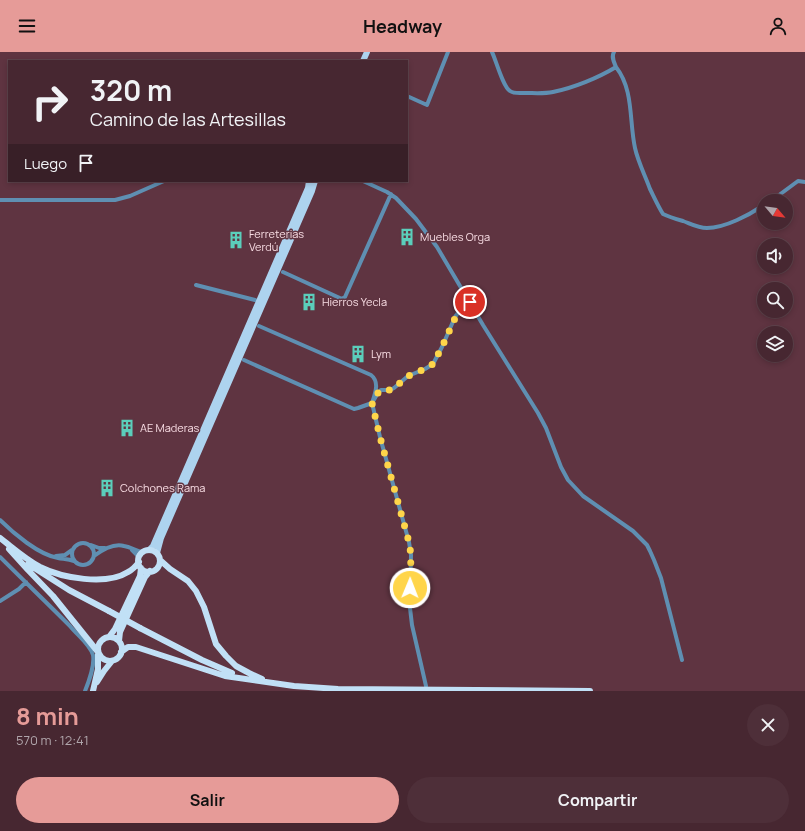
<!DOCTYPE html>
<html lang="es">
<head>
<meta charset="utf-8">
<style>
  body { margin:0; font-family:Manrope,sans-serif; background:#4e2f39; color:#f1f3f6; height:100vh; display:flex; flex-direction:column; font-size:15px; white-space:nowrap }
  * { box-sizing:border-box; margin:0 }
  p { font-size:13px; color:#b0a5ab }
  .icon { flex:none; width:22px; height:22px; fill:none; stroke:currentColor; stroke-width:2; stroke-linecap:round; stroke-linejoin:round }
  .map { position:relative; height:639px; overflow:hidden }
  .sheet { display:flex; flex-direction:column; background:#472731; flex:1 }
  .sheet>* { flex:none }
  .top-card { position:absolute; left:8px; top:8px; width:400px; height:122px; border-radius:0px; box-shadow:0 2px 6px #0003,0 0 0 1px #5f444d; background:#472731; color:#f1f3f6; overflow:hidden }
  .needle { width:26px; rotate:119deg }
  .controls { position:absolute; left:757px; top:142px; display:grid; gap:8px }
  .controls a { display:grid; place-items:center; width:36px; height:36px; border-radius:50%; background:#472731; box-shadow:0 2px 6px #0003,0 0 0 1px #5f444d; font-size:20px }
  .pin { position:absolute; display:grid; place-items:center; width:34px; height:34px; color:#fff; margin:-17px; border:2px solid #fff; border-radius:50%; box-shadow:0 1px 4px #0007 }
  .me { position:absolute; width:44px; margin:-22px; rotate:1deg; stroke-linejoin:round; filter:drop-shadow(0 0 3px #0008) }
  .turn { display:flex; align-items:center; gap:14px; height:84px; padding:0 16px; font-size:18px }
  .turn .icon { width:52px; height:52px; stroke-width:2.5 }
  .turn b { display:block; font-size:28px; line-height:34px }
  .then { display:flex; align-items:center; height:38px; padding:0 16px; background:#0003; gap:8px; font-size:15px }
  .round { display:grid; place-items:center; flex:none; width:42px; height:42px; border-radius:21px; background:#4e2f39 }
  .head { display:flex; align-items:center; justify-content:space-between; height:68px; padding:0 16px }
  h1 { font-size:24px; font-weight:700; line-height:30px; color:#e69b98 }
  .primary-button { display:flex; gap:8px; margin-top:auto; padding:8px 16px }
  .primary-button a { flex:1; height:46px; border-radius:24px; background:#e69b98; color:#111; font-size:16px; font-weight:700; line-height:46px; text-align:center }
  .primary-button a+a { background:#4e2f39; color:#f1f3f6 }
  header { display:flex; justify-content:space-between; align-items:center; height:52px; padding:0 16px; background:#e69b98; color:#111; font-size:18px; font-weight:700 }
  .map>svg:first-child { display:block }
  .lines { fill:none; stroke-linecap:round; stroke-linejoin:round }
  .minor { stroke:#5f8fb2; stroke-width:4 }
  .primary { stroke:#add3ef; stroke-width:6 }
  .trunk { stroke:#c1e0f6; stroke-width:6 }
  .trunk-bridge { stroke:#c1e0f6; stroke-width:6 }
  .route { stroke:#ffd54a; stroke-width:7; stroke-dasharray:0 12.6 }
  .labels { text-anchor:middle; stroke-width:3; stroke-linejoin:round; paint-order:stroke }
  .poi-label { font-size:11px; fill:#f8dce3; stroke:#5f3441; text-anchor:start }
</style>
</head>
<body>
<header><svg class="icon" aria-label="menu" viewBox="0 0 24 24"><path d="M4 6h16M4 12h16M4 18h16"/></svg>Headway<svg class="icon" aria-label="person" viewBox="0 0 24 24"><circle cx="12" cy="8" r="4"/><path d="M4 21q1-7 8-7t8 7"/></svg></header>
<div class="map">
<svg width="805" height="639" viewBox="0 0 805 639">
  <rect width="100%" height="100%" fill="#5f3441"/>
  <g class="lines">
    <path class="minor" d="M492,0C496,8 503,35 510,39C514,42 520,41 525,41C534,41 544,42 553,40C573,36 598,26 616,15C614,10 611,5 614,0
      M616,15C634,38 629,69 635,96C638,110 645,123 650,137C654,145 658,154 663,162C669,165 676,167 683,169C691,172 698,176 707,176C725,176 749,163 764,153
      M407,44L427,53L448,0
      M363,129L387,140L396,146L416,167L437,195L483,273L538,361L546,376L561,415L568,428L583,444L633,479L647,493L650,499L654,508L661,526L682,608
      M0,148H115L130,144L164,129
      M771,149L798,129L805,130
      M283,220L342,247L345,245L391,142
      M196,233L255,248
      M244,308L354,357L358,356L372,351C375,342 380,330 371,323L259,274
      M0,468C13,481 39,503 58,506C63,507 68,507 74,509
      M72 502a11 11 0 1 1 22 0a11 11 0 1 1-22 0Z
      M91,493L99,496H105
      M132,498L137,503L139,506
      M56,504L65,503L72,498
      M94,504C102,498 114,491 124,494C131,495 136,499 143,500
      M0,505C23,528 47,551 70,574C77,583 90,592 93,603C95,614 89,629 85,639
      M0,549L19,537L26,530
      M426,634L412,573L410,556L411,503L409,490L380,385L372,351L378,341L381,338H390L394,336L408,324L425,317L433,312L442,295L455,265L461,257L470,250"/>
    <path class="primary" d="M363,9L367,0
      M149,498L153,494L308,136L309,129
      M157,501L161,486L312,139L315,129"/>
    <path class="trunk" d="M0,486C13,496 25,507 40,515C62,526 106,534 128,520C132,518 136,514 139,510
      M9,497L28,518L53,544L98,600
      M138 509a11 11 0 1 1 22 0a11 11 0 1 1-22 0Z
      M160,508L170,517L188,529L196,539L204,555L216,592L226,604L236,614L249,621L262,627
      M28,512L69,538L109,559
      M140,576L202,608L232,621
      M98 597a12 12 0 1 1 24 0a12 12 0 1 1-24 0Z
      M109,585L115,577L140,524L141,516
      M119,589L120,580L145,525L150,519
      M121,600L128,595H136L225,624L294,634L338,637L590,639
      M97,630L104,619L112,609
      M93,639L98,617V602"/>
    <path class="trunk-bridge" d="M109,559L140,576"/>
  </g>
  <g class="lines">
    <path class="route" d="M410,536L411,503L409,490L380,385L372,351L378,341L381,338H390L394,336L408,324L425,317L433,312L442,295L457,262L470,250"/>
  </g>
  <defs>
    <g id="building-bare" transform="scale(1.38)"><path d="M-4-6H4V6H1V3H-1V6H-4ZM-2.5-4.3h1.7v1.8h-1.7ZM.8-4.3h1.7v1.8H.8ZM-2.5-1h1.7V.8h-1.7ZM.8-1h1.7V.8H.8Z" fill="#5bcebb" stroke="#5f3441" stroke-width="2.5" paint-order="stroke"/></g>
  </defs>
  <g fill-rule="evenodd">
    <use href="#building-bare" x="407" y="185"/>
    <use href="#building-bare" x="236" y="188"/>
    <use href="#building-bare" x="309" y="250"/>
    <use href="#building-bare" x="358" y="302"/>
    <use href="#building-bare" x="127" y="376"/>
    <use href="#building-bare" x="107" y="436"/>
  </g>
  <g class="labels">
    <g class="poi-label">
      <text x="249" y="186">Ferreterias<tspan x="249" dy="13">Verdú</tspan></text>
      <text x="420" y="189">Muebles Orga</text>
      <text x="322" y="254">Hierros Yecla</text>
      <text x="371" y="306">Lym</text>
      <text x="140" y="380">AE Maderas</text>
      <text x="120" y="440">Colchones Rama</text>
    </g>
  </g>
</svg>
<div class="controls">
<a><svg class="needle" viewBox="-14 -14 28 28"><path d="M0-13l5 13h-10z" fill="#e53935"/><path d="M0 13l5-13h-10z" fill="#b0a5ab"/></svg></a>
<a><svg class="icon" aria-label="sound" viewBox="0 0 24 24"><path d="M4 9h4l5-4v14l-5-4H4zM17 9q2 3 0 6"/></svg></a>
<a><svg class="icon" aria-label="search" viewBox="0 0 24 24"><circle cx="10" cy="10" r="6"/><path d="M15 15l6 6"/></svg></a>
<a><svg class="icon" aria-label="layers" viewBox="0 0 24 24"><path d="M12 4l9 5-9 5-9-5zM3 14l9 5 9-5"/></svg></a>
</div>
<div class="pin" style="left:470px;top:250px;background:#d93025"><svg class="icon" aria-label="arrive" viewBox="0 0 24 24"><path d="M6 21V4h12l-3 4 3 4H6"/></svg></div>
<svg class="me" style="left:410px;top:536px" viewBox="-20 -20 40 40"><circle r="17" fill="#ffd54a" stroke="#fff" stroke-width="3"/><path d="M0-11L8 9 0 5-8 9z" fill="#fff"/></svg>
<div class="top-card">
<div class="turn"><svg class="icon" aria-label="right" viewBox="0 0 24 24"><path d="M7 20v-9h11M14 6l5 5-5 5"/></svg><div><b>320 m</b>Camino de las Artesillas</div></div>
<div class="then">Luego<svg class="icon" aria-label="arrive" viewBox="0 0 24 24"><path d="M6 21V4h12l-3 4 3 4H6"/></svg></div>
</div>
</div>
<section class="sheet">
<div class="head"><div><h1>8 min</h1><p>570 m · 12:41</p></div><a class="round"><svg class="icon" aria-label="close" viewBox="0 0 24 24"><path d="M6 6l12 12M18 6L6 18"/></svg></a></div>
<div class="primary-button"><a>Salir</a><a>Compartir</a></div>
</section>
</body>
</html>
